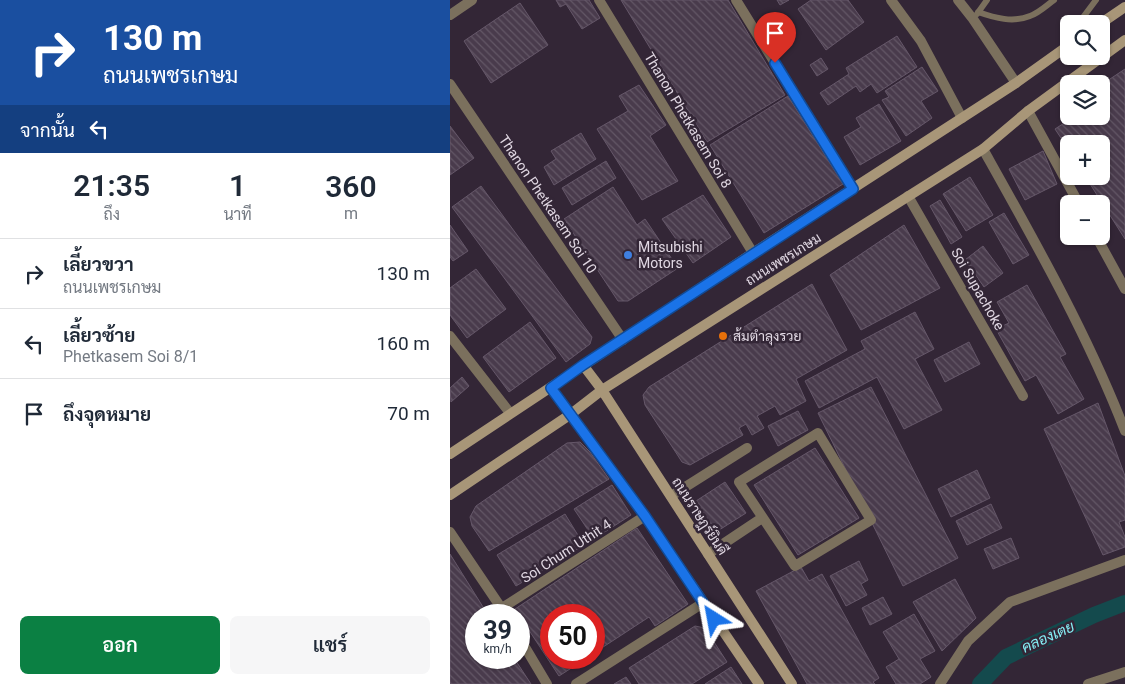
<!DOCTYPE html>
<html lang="th">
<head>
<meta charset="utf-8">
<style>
  body { margin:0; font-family:Roboto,Sarabun,sans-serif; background:#f6f6f7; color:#1f2937; height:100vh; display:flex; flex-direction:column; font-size:19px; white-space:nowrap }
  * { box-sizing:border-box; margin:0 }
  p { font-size:16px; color:#747a83 }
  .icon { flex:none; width:28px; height:28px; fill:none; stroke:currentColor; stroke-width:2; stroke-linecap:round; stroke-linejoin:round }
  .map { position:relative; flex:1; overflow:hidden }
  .details { display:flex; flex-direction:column; background:#fff; width:450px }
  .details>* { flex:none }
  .hud { background:#1a4fa0; color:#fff; overflow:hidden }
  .controls { position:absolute; left:610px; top:15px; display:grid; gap:10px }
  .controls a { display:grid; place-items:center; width:50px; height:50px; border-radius:8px; background:#fff; box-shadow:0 1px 4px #0004; font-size:25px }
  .speed { position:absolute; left:15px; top:604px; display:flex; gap:10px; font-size:25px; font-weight:700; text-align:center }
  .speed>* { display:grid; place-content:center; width:65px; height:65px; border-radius:50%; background:#fff; box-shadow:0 1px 4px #0004; line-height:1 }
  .speed small { font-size:12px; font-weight:400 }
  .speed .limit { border:8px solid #d22; background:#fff; color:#111 }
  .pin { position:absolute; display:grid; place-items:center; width:42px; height:42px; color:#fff; margin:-51px -21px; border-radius:50% 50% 50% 0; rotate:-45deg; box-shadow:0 0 5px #0007 }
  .pin .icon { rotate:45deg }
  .me { position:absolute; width:55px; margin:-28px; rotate:326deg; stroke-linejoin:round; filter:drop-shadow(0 0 4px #0008) }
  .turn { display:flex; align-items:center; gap:18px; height:105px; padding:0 20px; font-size:22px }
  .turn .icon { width:65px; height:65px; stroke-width:2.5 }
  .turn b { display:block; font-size:35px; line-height:42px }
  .then { display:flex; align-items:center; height:48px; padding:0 20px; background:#0003; gap:10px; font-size:19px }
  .eta { display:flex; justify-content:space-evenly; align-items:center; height:85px; text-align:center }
  .eta b { font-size:30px; font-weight:600; line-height:35px }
  .cta { display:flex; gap:10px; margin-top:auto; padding:10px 20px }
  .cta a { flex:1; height:58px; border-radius:8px; background:#0b8043; color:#fff; font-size:20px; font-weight:600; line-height:58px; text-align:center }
  .cta a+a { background:#f6f6f7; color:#1f2937 }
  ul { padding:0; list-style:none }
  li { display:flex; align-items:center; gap:15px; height:70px; padding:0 20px; border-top:1px solid #e0e1e3 }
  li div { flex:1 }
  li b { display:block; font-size:19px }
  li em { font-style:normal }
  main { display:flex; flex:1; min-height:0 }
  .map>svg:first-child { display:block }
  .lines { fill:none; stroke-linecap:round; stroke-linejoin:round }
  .canal { stroke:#144a4d; stroke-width:16 }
  .building { fill:url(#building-back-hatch); stroke:#655769 }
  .service { stroke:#7b705d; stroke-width:6 }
  .minor { stroke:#7b705d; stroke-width:10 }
  .tertiary { stroke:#7b705d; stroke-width:10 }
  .secondary { stroke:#a89678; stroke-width:10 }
  .route-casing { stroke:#114b97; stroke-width:12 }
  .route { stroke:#1a73e8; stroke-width:9 }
  .shop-dot { fill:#3f7fe0; stroke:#332636; stroke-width:2 }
  .food-dot { fill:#e8710a; stroke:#332636; stroke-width:2 }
  .labels { text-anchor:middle; stroke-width:5; stroke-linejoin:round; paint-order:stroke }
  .street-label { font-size:14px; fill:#e1d8e3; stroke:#332636 }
  .poi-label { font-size:14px; fill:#e1d8e3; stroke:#332636; text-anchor:start }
  .water-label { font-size:15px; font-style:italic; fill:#85eff5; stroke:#332636 }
</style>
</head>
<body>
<main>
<section class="details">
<div class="hud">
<div class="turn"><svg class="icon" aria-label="right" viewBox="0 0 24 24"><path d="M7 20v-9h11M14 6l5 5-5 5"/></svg><div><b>130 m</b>ถนนเพชรเกษม</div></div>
<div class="then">จากนั้น<svg class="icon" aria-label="left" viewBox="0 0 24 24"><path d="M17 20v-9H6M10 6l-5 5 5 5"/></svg></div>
</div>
<div class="eta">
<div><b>21:35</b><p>ถึง</p></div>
<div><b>1</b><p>นาที</p></div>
<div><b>360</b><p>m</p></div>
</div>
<ul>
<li><svg class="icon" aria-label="right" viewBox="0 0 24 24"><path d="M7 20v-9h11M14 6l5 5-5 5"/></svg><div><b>เลี้ยวขวา</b><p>ถนนเพชรเกษม</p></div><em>130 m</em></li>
<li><svg class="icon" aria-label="left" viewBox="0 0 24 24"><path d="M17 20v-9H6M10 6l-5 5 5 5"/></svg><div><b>เลี้ยวซ้าย</b><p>Phetkasem Soi 8/1</p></div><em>160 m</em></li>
<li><svg class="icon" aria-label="arrive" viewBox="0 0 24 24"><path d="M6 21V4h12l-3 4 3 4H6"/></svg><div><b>ถึงจุดหมาย</b></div><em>70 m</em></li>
</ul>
<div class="cta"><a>ออก</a><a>แชร์</a></div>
</section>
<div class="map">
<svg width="675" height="684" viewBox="0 0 675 684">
  <defs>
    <pattern id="building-back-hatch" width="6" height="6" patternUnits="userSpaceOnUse" patternTransform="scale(1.25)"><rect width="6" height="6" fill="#493b4c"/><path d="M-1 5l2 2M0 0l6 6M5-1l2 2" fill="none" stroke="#635766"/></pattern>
  </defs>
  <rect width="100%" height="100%" fill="#332636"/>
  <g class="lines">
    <path class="canal" d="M530,684L556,657L644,615L675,603"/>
  </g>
  <path class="building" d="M106,0H139L150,18L132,29L116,4L110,7Z
    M171,0H278L335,95L257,142Z
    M327,0H339L330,5Z
    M361,0H398L414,22L376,50L348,9Z
    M70,3L98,45L41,83L14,41Z
    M447,36L467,67L427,93L421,84L410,92L406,86L378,105L370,93L399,74L396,68Z
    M371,58L378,69L367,76L360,65Z
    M472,67L488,91L471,101L482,118L456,136L432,100L439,97L435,91Z
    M675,69V239L635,176H651V144H619V150L605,129L625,116H651V100L660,94L654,83Z
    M189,85L216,125L200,136L228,181L192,200L147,129L178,111L169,96Z
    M338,96L393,184L314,233L260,145Z
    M429,104L451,141L410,165L394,137L411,127L406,118Z
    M0,126L24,158L0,175Z
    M131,133L146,159L104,185L94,167L106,159L101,151Z
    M593,151L607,184L575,200L559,169Z
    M156,161L166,178L122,205L112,188Z
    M520,177L543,215L516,231L493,194Z
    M31,186L142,337L140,344L116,362L2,207Z
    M163,187L187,225L195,219L228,268L178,301H168L114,219Z
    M253,195L281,237L243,263L212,219Z
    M490,200L512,237L501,244L480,206Z
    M554,213L579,255L563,264L539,222Z
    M0,225L18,251L3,261L0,257Z
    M454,225L490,288L411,330L380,275Z
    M533,246L553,273L534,287L515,260Z
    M26,269L56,309L17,338L0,315V288Z
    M362,284L397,350L346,379L356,401L330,415L325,406L307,416L314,428L302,435L296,424L289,428L293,435L240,465L232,462L195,405L193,395L199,387Z
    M577,285L616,354L610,357L634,399L608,414L586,375L575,381L546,329L559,323L547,302Z
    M465,312L484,349L465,359L492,410L454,429L427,377L369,408L355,381L415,349L411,341Z
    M80,322L106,358L59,392L33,357Z
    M519,342L530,364L495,382L484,360Z
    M12,377L19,386L1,402L0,388Z
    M421,387L508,558L453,586L368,413Z
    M648,403L675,476V520L669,522L675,537V547L653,555L594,429Z
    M348,411L358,430L328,446L318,426Z
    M130,442L140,452L159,479L39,551L22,526L20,517L26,506L117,443Z
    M365,448L409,518L348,555L304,485Z
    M527,470L540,498L501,517L488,489Z
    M275,482L296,513L266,532L246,501Z
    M162,485L181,515L144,539L124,509Z
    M541,504L552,528L517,545L506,521Z
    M115,514L134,545L66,586L47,555Z
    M187,528L238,604L205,626L199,617L144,653V615H101V658H137L109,676L65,609Z
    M561,538L569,558L543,569L534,549Z
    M0,554L38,615H26V658H64L81,684H0Z
    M409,561L418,580L411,584L417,595L396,606L380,576Z
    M351,567L359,581L372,574L429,678L423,682L425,684H357L306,591Z
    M505,579L526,618L492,651L463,602Z
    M433,597L442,614L420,625L412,608Z
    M464,614L485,651L470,659L481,677L470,684H446L436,667L449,659L433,632Z
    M245,626L255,628L277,662L242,684H189L179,668Z
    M281,667L292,684H255Z
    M176,677L181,684H164Z"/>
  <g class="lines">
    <path class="service" d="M528,12C545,18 563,23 580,16C589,13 597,5 604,0
      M527,14L537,0
      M628,24L646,0"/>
    <path class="minor" d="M149,0L303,253
      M286,0L403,189
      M508,0L523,19L566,83
      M0,15L22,0
      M0,84L173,340
      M578,111L629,204
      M458,196L573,396
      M646,236L675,289
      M0,336L60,413
      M368,433L421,520L345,566L289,482Z
      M221,496L297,448
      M0,532L56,615
      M258,554L312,518
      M52,608L195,516
      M69,637L97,684
      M126,684L253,603
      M638,684L675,672"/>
    <path class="tertiary" d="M441,0L471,41L512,118
      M533,149C584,240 637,333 675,431
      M490,684L518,641L560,602L675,560"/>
    <path class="secondary" d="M650,24L675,7
      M133,365L152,390L342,684
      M101,388L195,516L309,684
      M0,454L303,253L566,83L619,45
      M0,495L121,414L152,390L533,149L578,111L675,40"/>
  </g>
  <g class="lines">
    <g class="route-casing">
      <path id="route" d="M264,619L195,516L101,388L133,365L403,189L325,63"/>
    </g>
    <use href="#route" class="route"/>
  </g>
  <circle class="shop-dot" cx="178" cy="255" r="5"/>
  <circle class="food-dot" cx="273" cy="336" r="5"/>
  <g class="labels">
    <g class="street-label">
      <text transform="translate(238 120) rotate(59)" y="5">Thanon Phetkasem Soi 8</text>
      <text transform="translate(98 204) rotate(56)" y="5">Thanon Phetkasem Soi 10</text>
      <text transform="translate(333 259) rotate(-32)" y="5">ถนนเพชรเกษม</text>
      <text transform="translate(528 289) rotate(60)" y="5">Soi Supachoke</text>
      <text transform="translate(250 516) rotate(57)" y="5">ถนนราษฎร์ยินดี</text>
      <text transform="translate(116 551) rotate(-33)" y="5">Soi Chum Uthit 4</text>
    </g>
    <g class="poi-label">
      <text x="188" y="252">Mitsubishi<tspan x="188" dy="16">Motors</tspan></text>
      <text x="283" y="341">ส้มตำลุงรวย</text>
    </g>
    <g class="water-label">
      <text transform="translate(598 637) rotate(-24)" y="5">คลองเตย</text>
    </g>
  </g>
</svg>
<div class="controls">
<a><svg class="icon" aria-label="search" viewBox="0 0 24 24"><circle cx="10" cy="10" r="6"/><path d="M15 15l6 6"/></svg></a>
<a><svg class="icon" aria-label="layers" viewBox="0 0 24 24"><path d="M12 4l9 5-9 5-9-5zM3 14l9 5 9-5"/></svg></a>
<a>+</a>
<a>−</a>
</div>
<div class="speed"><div>39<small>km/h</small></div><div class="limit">50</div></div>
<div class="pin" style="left:325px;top:63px;background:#d93025"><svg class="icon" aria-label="arrive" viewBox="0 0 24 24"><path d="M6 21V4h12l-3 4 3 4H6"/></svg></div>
<svg class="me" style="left:264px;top:619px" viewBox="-20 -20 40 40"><path d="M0-17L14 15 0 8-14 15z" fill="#1a73e8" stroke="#fff" stroke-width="4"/></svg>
</div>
</main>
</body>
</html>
